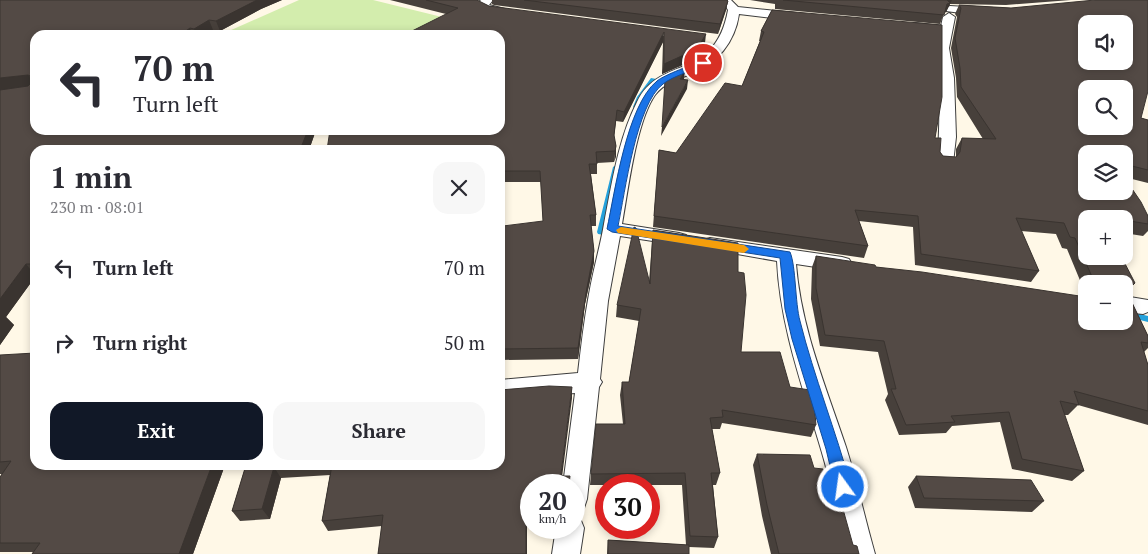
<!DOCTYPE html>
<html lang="en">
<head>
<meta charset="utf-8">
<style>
  body { margin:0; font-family:"PT Serif",serif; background:#f7f7f7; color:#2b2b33; height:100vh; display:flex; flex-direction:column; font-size:19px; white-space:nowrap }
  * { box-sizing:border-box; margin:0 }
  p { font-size:16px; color:#7c7c81 }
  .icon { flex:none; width:28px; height:28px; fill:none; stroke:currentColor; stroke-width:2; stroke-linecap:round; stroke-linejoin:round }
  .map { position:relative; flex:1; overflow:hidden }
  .side { position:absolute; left:30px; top:145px; width:475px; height:325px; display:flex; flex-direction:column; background:#fff; border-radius:15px; box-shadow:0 2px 8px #0003 }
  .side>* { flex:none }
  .guide { position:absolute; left:30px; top:30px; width:475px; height:105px; border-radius:15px; box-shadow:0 2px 8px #0003; background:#fff; color:#2b2b33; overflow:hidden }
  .fabs { position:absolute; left:1078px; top:15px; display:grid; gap:10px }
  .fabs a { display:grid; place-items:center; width:55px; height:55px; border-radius:10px; background:#fff; box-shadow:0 2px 8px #0003; font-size:25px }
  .speed { position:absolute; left:520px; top:474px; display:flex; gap:10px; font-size:25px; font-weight:700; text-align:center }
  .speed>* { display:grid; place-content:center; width:65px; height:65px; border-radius:50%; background:#fff; box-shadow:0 2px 8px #0003; line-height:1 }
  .speed small { font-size:12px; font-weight:400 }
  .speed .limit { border:8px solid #d22; background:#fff; color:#111 }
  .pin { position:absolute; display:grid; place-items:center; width:42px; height:42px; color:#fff; margin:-21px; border:2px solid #fff; border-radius:50%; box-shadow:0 1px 5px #0007 }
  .me { position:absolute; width:55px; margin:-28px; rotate:346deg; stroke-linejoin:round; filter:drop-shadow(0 0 4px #0008) }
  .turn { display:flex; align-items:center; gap:18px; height:105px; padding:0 20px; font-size:22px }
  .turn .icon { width:65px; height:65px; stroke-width:2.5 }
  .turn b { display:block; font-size:35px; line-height:42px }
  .round { display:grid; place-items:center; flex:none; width:52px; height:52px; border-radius:15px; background:#f7f7f7 }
  .overview { display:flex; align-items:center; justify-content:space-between; height:85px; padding:0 20px }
  h1 { font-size:30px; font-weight:700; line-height:38px }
  .cta { display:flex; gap:10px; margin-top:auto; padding:10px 20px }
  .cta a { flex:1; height:58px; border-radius:15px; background:#111827; color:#fff; font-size:20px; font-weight:700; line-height:58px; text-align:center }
  .cta a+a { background:#f7f7f7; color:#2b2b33 }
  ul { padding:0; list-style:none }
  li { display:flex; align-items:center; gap:15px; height:75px; padding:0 20px }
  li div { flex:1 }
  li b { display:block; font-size:19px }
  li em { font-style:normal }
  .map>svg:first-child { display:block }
  .green { fill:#d3edad }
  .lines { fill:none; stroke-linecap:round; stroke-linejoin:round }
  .stream { fill:#25a1db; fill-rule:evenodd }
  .minor-casing { stroke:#3d3d3d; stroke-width:2 }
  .minor { fill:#fff; fill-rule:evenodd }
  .wall { fill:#47403b; fill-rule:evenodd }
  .shaded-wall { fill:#3a3430 }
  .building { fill:#534a45; stroke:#3a3430; fill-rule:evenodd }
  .route { fill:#1a73e8; stroke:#114b97 }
  .slow { fill:#f59e0b }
</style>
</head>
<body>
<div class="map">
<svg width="1148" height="554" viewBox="0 0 1148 554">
  <rect width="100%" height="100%" fill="#fff8e7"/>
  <path class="green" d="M299,0H373L450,19L419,35H220Z"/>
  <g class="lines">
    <path class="stream" d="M651,78L656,79L643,97L638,108H634L633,107L637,97Z
      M616,165L619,167L604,230L613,232L614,234L613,236H611L598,234L597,232L613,167Z
      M1124,310L1148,316V322L1124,316Z"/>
    <g class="minor-casing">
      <path id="minor" d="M481,0H493L489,5L509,10L511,12L505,16L480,9L477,4Z
        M713,0H731L738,7L796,13L802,17L796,21L739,14C735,42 717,64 691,74C678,79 664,83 655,95C636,122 628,191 622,224L679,233L686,235L688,239L686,243L679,245L620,236L608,301L600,379L602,382L599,387L587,499L584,508L574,512V485H563L575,393L500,400V380L578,373C581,347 584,320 589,294C593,271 600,247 604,224C612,183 618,140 637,102C660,54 715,82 728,10L725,5Z
        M950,6L983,8L989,12L983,16L946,11L944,9Z
        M949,13L955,17L949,48L954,78L956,137L953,163L951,166H939L937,163C940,135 939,108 940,80C940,62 936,52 940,33L915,31L909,27L915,23L941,26L943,17Z
        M710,238L842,257L849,259L852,264L849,269L842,271L796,264C801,328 826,387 846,447C857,482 865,519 875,554H847C838,518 831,482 820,446C802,385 780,325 777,261L703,248L701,244L703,240Z
        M1124,296L1148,300V312L1143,314L1124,312Z
        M574,516L580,518L584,528L580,554H552L556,528H574Z"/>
    </g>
    <use href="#minor" class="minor"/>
  </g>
  <path class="wall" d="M0,0H282L261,9L220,31L213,30L205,35H35L316,130L309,150H35V277L6,317L14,325L0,345Z
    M390,0H478V1L489,6L705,43L696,59L662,74L663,42L623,122L616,121L614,137L616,146L614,162L597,163V174H591L596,215V226H591L594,251V262L585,304L578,359L500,360V256H502L543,221L541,182H500V150L446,14Z
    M492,0H727L728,1L726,10L718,34L494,5L492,4Z
    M750,0H1071L1006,5L950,4L946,12L944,13L940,24L775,9V4Z
    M959,5L1011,8L1141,118L1148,120V183L1124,177L1148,216V231L1143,236L1124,233V219H1086L1135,283L1127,292L1148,336V348L1144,352L1148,365V425L1078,405L1068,415H1064L1084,471L1072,481L1012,469L1000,422L952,426L946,433L899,435L885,400L888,394L878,352L820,346L811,299L812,267L816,256L876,267L1124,321V284H1086V290H1084L1067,249L1062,248L1056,234L1021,231L1039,271L1031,282L915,265L913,227L859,221L868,246L864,258L653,227L659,150L676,153L742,86L760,41H759L761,31L772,10L935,138L940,152L943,156L956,157V149L962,138L983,139L957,97L956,78L951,48L957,17L955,14ZM1086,154H1124V191Z
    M653,230L738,272L741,352L790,387L816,425L811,437L722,423L720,429H712L720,473L716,485H713L718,537L714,548L689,547V554H607L608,540L686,545L682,485H590L591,474L623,424L620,395L622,382H629L639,321L616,317L617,305L649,282Z
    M0,355L35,465H225L193,554H32L33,552H0V477L2,474H0Z
    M572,398L531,485V510L527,509V554H378L382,526L328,531L322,521L330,475L281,478L270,519L240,521L232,511L246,465H500Z
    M757,454L832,503L853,545L859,554H771L762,516L753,465Z
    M916,476L1044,501L1032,512L915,508L908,487Z"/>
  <path class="shaded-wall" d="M257,0H282L261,9L220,31L216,21Z
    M946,0H952L946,12L943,13Z
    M728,1L726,10L718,34L720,24Z
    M209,20L213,30L205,35H197L194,29Z
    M190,28L192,35H180Z
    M664,32L663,42L623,122L624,112Z
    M706,34L705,43L696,59L662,74L664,64Z
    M685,70L684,79L679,88L680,79Z
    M28,75L35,85L0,90V78Z
    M688,80L687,89L661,136L662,127Z
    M308,130H316L309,150H300Z
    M616,146V157L614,162L615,151Z
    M594,251V262L585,304L578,359V348L586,293Z
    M26,264L35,275V277L6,317L14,325L0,345V299Z
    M572,387V398L561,485V474Z
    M212,465H225L193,554H179Z
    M274,467L281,478L270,519L262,509Z
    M526,499L527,509V554H526Z"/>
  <path class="building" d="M0,0H257L216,21L209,20L194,29L190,28L180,35H35V130H308L300,150H35V264H26L0,299V90L28,86L30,84V76L28,75L0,78Z
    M426,0H477L489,6L706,34L697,49L664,64V32L624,112L617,110L614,135L616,146L615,151L596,152L597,164H589L596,215H590L594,251L586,293L578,348L500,349V256H502L503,226L543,221L540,171H500V150H327L330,130H500V35H404L458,8Z
    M524,0H727L728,1L720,24Z
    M783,0H947L950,3L947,4L944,15Z
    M1095,0H1148V91L1141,118L1148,120V170L1124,164V154H1086V191H1124V177L1141,202L1148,216V224L1124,220V219H1086V256H1121L1135,283L1132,286L1124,284H1097V280L1093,279L1075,238L1070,237L1064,223L1016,218L1039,271L921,254L918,216L855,210L868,246L654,216L659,150L676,153L725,83L742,86L764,32L761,31L772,10L942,25V97L935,138H941L940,152L943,156L956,157L960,152L962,138L996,139L961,87L960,68L955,38L961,8L959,5L1011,8ZM1086,24H1124V61H1086ZM1086,89H1124V126H1086Z
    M685,70L680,79L688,80L662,127L665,80Z
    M634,227L636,228L650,284L653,230L738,243V272L744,273L746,295L741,352H780L790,387L810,390L814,403L816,425L722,410L723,417L710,418L720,473H711L718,537L690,536L685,473L591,474L596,424H625L622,382H629L641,309L617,305Z
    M816,256L875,265L876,267L922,272L1086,297V321H1124V286L1148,336V343L1141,342L1148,365V411L1074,391L1079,405L1060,401L1084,471L1022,459L1009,412L951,416L955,422L906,425L891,389H896L884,341L825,335L816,288Z
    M35,353V465H212L179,554H32L40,543H0V477L11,461L0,462V355Z
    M549,386L572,387L561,474L563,476H570L569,485H531V499H526V554H378L383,515L322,521L332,465H500V390Z
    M757,454L810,455L814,468L823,469L832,503L841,502L853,545L857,546L859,554H779L767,505Z
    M246,465H314L274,467L262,509L232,511Z
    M916,476L1031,480L1044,501L924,498Z
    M608,540L689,545V554H608Z"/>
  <path class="route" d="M703,61L707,63L706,65C694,70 673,76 663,84C636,104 625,193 618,226L790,252C796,266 795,303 800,321C814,377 836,431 851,487L848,492L843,494L838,492L835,487L826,449L792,339L785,309L780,258L612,232L607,229C615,191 627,105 657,81C664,75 694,64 703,61Z"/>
  <path class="slow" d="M621,227L744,245L749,249L744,253L618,233L616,230Z"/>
</svg>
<div class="fabs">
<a><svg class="icon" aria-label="sound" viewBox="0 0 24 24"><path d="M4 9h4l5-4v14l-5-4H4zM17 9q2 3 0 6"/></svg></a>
<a><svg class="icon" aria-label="search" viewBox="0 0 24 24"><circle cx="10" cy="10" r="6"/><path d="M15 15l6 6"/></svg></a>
<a><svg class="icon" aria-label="layers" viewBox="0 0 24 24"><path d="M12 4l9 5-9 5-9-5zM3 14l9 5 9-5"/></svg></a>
<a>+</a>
<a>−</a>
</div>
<div class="speed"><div>20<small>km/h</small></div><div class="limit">30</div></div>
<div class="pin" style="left:703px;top:63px;background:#d93025"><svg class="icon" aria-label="arrive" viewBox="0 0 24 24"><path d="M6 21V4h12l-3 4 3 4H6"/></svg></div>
<svg class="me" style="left:843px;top:487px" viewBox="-20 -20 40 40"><circle r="17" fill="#1a73e8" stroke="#fff" stroke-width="3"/><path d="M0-11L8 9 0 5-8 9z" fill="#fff"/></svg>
<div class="guide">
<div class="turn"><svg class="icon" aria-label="left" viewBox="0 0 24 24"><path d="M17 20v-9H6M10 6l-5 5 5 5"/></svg><div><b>70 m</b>Turn left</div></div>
</div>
<section class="side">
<div class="overview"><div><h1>1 min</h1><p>230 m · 08:01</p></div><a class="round"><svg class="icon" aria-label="close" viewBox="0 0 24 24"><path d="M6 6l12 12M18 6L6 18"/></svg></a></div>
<ul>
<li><svg class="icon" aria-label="left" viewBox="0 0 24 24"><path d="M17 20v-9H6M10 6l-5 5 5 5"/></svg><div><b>Turn left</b></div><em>70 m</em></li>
<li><svg class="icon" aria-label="right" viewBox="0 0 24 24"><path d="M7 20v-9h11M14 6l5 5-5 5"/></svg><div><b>Turn right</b></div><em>50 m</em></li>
</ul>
<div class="cta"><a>Exit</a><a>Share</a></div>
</section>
</div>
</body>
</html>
